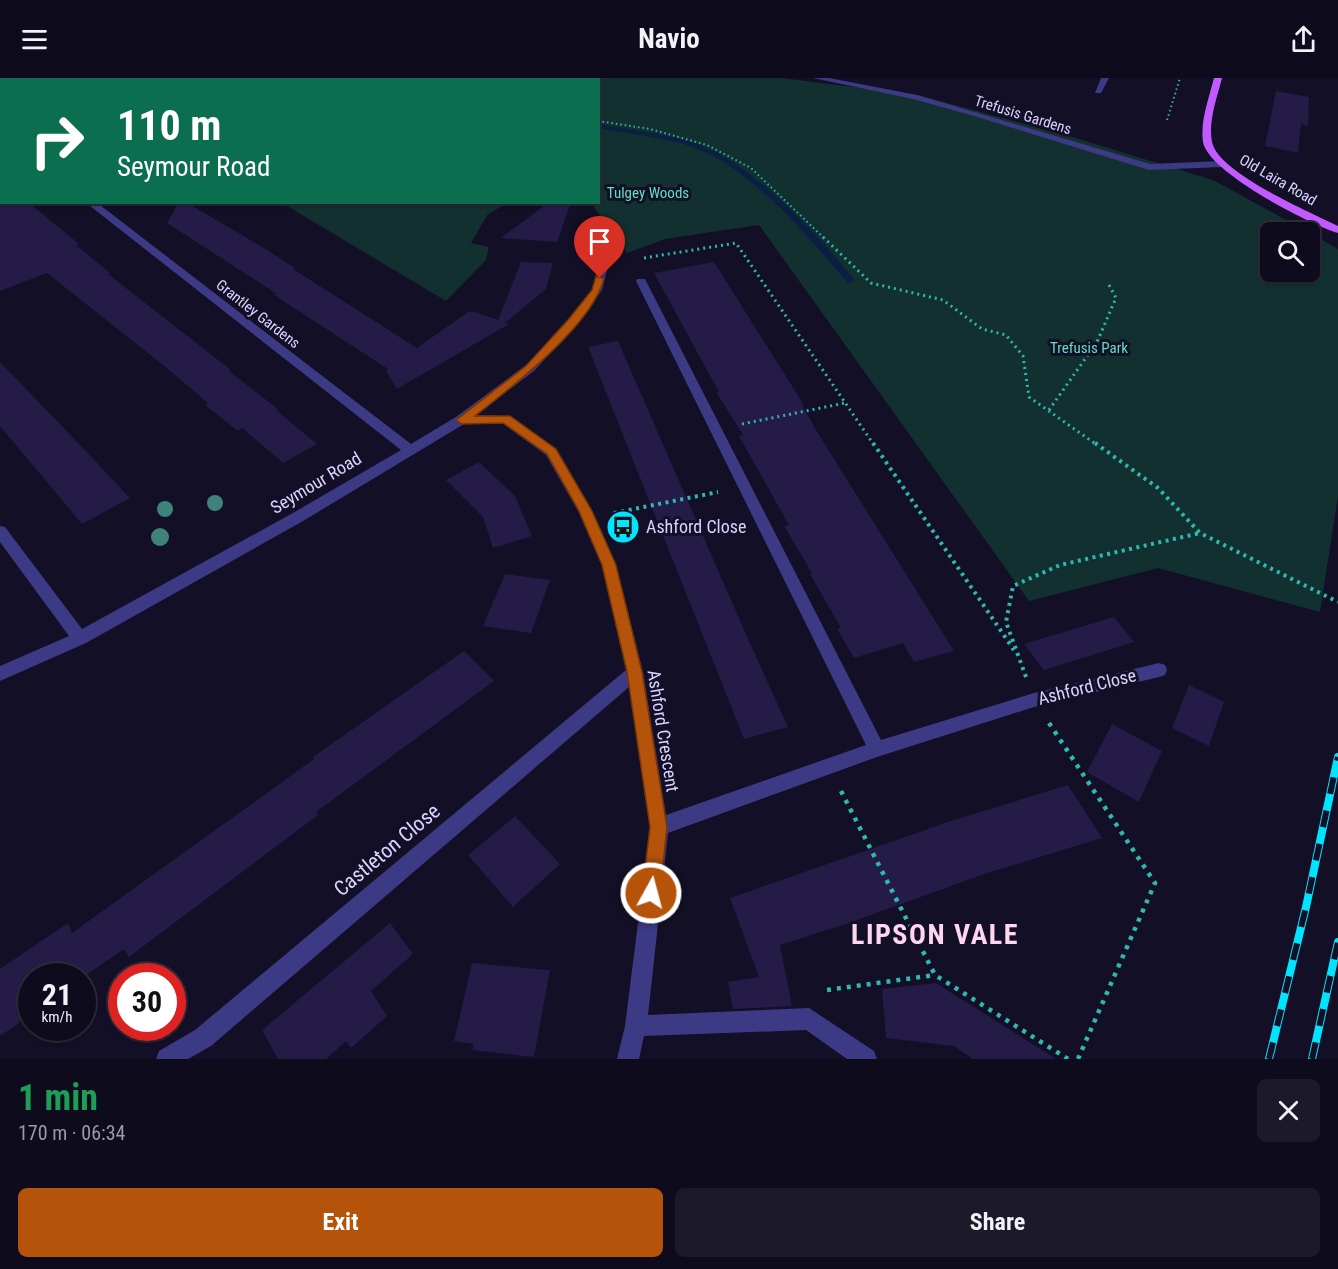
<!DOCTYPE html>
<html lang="en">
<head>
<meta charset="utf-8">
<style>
  body { margin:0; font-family:"Roboto Condensed",sans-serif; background:#1c1929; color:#f1f3f6; height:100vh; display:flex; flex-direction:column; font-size:22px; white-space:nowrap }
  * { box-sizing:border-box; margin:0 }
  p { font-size:20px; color:#9b9ba3 }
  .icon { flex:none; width:33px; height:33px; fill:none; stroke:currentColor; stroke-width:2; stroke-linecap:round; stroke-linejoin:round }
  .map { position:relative; height:981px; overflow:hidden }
  .side { display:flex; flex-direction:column; background:#0e0b1c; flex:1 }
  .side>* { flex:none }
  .top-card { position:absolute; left:0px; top:0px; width:600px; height:126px; box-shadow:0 2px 4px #0004,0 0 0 2px #2e2b3b; background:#0b6e4f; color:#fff; overflow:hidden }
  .buttons { position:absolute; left:1260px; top:144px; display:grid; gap:12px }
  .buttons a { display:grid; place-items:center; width:60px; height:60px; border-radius:9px; background:#0e0b1c; box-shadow:0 2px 4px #0004,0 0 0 2px #2e2b3b; font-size:30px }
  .speed { position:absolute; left:18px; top:885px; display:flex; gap:12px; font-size:30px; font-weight:700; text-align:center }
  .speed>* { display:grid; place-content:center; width:78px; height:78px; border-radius:50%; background:#0e0b1c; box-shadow:0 2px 4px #0004,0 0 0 2px #2e2b3b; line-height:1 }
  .speed small { font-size:15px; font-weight:400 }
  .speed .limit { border:9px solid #d22; background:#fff; color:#111 }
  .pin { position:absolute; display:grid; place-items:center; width:51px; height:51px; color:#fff; margin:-62px -26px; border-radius:50% 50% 50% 0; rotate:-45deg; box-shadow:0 0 6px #0007 }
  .pin .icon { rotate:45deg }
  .me { position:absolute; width:66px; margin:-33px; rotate:7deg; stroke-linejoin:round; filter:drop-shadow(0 0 4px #0008) }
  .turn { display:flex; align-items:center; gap:21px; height:126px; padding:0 18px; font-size:27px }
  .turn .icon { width:78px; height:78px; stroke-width:2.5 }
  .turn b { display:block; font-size:42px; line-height:51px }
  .round { display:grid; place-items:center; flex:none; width:63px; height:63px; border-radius:9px; background:#1c1929 }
  .head { display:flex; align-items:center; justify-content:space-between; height:102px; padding:0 18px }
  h1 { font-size:36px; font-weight:700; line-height:45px; color:#1e9e55 }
  .button { display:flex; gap:12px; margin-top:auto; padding:12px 18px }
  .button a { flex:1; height:69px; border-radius:9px; background:#b45309; color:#fff; font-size:24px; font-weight:700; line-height:69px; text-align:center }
  .button a+a { background:#1c1929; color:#f1f3f6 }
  header { display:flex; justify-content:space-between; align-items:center; height:78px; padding:0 18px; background:#0e0b1c; font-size:27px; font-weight:700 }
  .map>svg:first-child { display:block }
  .green { fill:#12302f }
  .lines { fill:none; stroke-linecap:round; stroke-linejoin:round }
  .stream { fill:#0a1f44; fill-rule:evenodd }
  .building { fill:#241b47 }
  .path-far3 { stroke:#2fb8b0; stroke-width:2; stroke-dasharray:1.5 3; stroke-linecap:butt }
  .path-far2 { stroke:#2fb8b0; stroke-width:3; stroke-dasharray:2 4; stroke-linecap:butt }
  .path-far1 { stroke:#2fb8b0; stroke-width:4; stroke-dasharray:3 4.5; stroke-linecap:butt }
  .path { stroke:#2fb8b0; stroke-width:4.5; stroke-dasharray:4 6; stroke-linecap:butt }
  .minor { fill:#3d3a85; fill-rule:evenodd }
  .major { fill:#c25bff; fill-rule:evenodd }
  .rail-casing { stroke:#00e5ff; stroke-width:8 }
  .rail { stroke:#130f26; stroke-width:6; stroke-dasharray:17; stroke-linecap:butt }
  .tree { fill:#3d827b }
  .route { fill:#b45309; stroke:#753606; stroke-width:1.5 }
  .labels { text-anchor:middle; stroke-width:6; stroke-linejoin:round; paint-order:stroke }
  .far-street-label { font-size:15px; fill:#d9d4ff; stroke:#130f26 }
  .far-park-label { font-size:15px; fill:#5fe0c0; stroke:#130f26 }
  .street-label { font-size:18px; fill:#d9d4ff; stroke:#130f26 }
  .poi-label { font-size:18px; fill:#d9d4ff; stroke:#130f26; text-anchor:start }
  .near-street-label { font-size:21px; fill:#d9d4ff; stroke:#130f26 }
  .near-district-label { font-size:28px; font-weight:bold; letter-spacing:1.5px; fill:#ffd6f0; stroke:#130f26 }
</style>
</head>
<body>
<header><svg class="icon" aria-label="menu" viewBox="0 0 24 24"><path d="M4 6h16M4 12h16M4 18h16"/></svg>Navio<svg class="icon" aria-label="share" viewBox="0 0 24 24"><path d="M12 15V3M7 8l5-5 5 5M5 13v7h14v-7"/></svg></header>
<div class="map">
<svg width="1338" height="981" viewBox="0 0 1338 981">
  <rect width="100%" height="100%" fill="#130f26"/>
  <path class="green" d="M74,0H781L918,17L1069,58L1213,102L1308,154H1270V194H1310V155L1338,171V418L1320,534L1158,490L1029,523L759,147L665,161L627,175L591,125L598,124V2Z
    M282,125H508L488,136L471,165L489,169L486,182L446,223Z"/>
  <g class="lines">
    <path class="stream" d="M427,0L437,2H428Z
      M598,46C631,52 666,55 697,66C750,83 821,159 855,203L848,205C808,159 752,90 693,69C663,59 630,56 598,50Z"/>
  </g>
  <path class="building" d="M1276,13L1309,19L1308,48L1301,46L1298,75L1265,68Z
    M0,124H28L79,166L76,167L110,195L108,196L231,292L229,293L278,331L276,332L317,366L283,385L242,350L238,353L205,327L208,325L163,287L47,195L0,213Z
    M179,124H186L267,172L295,190L293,191L417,270L468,234H475L498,242L521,184L553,185L546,211L505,245L509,246L397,311L386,293L388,291L274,217L277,216L167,145Z
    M549,124H571L557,164L501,160Z
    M714,184L804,327H802L819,357L954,573L914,584L903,565L854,580L837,551L841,550L810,496L812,495L784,448L789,447L739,358L743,357L716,314H719L654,195Z
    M618,263L744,552L788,649L744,661L588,269Z
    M0,284L81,368L130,420L82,446L0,348Z
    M479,384L515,418L532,458L493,470L483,439L446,402Z
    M505,496L550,502L531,555L483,548Z
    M1114,539L1134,564L1044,592L1024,566Z
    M464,573L494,603L316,734L318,737L129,879L124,871L82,900L32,898V936L0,958V891L68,845L72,855L314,681L313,679Z
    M1189,607L1224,624L1209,668L1172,650Z
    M1112,646L1162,673L1139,724L1087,694Z
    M1068,707L1102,760L987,795L843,847L780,867L792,928L733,931L728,904L759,899L730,820L951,743Z
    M515,738L560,786L513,829L468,777Z
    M390,845L413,876L371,913L387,938L351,970L346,963L326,981H278L262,952Z
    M472,885L550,892L534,979L472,972L474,966L454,963Z
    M936,905L1056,981H973L954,968L886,960L882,911Z"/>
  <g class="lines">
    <path class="path-far3" d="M450,0L454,2
      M580,0L584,2
      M1167,42L1180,0
      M598,43L650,51L707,67L751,90L824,160"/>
    <path class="path-far2" d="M823,159L871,205L943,222L982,251L1006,257L1023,278L1029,319L1097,367
      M644,180L736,165L874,367
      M1049,332L1097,264L1116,220L1108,205
      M742,346L845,325"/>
    <path class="path-far1" d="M873,365L1014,572
      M1095,365L1158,410L1200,455L1338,524
      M614,435L718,414
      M1026,599L1006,544L1013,508L1060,487L1200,455"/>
    <path class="path" d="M1049,645L1155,805L1078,981
      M841,713L935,897L1068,981
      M827,912L935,897"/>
    <path class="minor" d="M813,0H829L917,17L1150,86L1222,83L1227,86L1222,89L1149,92L971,37L913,21Z
      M1101,0H1109L1101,15H1095Z
      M0,53L2,54V59H0Z
      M85,124H96L411,366L456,339L526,287L568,243L592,212L599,186H607L608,188L602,212L576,247L534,293L475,337L510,338L556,371L592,433L616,487L643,594L666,737L866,667L636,203L637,201H645L646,203L881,662L1034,615L1159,585L1165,587L1167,592L1165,597L1159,599L1034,629L877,679L668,755L648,937L809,930L874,973L877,981H847L806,952L644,958L639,981H617L625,948L650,749L629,609L211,968L188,981H156L159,973L195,952L626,592L602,487L578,433L546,377L502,345L464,346L303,443L86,565L0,603V588L69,558L0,464V448L5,449L82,551L293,435L401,372Z"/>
    <path class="major" d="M1214,0H1222C1217,20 1208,43 1212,64C1218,95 1310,134 1338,148V155C1309,146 1208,94 1203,64C1200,43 1209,20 1214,0Z"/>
    <g class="rail-casing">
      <path id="rail" d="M1269,981L1306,829L1338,679
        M1312,981L1338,864"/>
    </g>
    <use href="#rail" class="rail"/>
  </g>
  <g class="tree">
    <circle cx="215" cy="425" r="8"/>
    <circle cx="165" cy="431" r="8"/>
    <circle cx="160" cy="459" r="9"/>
  </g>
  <path class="route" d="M596,198L604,200C593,247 512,309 475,338H510L556,371L592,433L616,487L642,594L667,749L660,815L658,822L651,824L645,822L642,815L650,749L627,594L602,487L579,433L547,376L503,345L462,346L456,342L526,288L568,242L592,212Z"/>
  <defs>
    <g id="bus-disc" transform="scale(1.725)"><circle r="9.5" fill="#00e5ff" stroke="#130f26"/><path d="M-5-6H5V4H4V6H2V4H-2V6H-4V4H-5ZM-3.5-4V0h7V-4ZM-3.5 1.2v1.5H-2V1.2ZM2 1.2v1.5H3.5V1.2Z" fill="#111"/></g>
  </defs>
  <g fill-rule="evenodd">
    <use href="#bus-disc" x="623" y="449"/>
  </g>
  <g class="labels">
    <g class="far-street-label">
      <text transform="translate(1023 37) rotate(17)" y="5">Trefusis Gardens</text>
      <text transform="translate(1278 102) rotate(30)" y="5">Old Laira Road</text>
      <text transform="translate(258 236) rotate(38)" y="5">Grantley Gardens</text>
    </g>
    <g class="far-park-label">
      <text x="648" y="120">Tulgey Woods</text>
      <text x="1089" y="275">Trefusis Park</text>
    </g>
    <g class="street-label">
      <text transform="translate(316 405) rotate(-31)" y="6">Seymour Road</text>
      <text transform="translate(1087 609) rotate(-14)" y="6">Ashford Close</text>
      <text transform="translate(663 653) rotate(81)" y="6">Ashford Crescent</text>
    </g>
    <g class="poi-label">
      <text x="646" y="455">Ashford Close</text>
    </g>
    <g class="near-street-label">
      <text transform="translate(387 772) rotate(-40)" y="7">Castleton Close</text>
    </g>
    <g class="near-district-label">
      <text x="935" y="866">LIPSON VALE</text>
    </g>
  </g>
</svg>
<div class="buttons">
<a><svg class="icon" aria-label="search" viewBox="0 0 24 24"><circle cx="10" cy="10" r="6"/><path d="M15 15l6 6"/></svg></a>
</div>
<div class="speed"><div>21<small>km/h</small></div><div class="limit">30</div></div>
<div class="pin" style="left:600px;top:200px;background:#d93025"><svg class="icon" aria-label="arrive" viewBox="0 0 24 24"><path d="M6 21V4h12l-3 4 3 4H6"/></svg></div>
<svg class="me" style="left:651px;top:815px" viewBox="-20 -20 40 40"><circle r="17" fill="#b45309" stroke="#fff" stroke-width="3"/><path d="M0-11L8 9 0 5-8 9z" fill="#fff"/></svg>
<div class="top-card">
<div class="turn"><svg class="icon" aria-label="right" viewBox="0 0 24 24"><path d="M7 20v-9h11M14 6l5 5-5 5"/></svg><div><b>110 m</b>Seymour Road</div></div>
</div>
</div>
<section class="side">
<div class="head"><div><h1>1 min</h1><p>170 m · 06:34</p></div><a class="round"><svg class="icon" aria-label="close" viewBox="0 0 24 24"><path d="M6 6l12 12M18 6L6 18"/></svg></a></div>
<div class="button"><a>Exit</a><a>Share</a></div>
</section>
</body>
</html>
